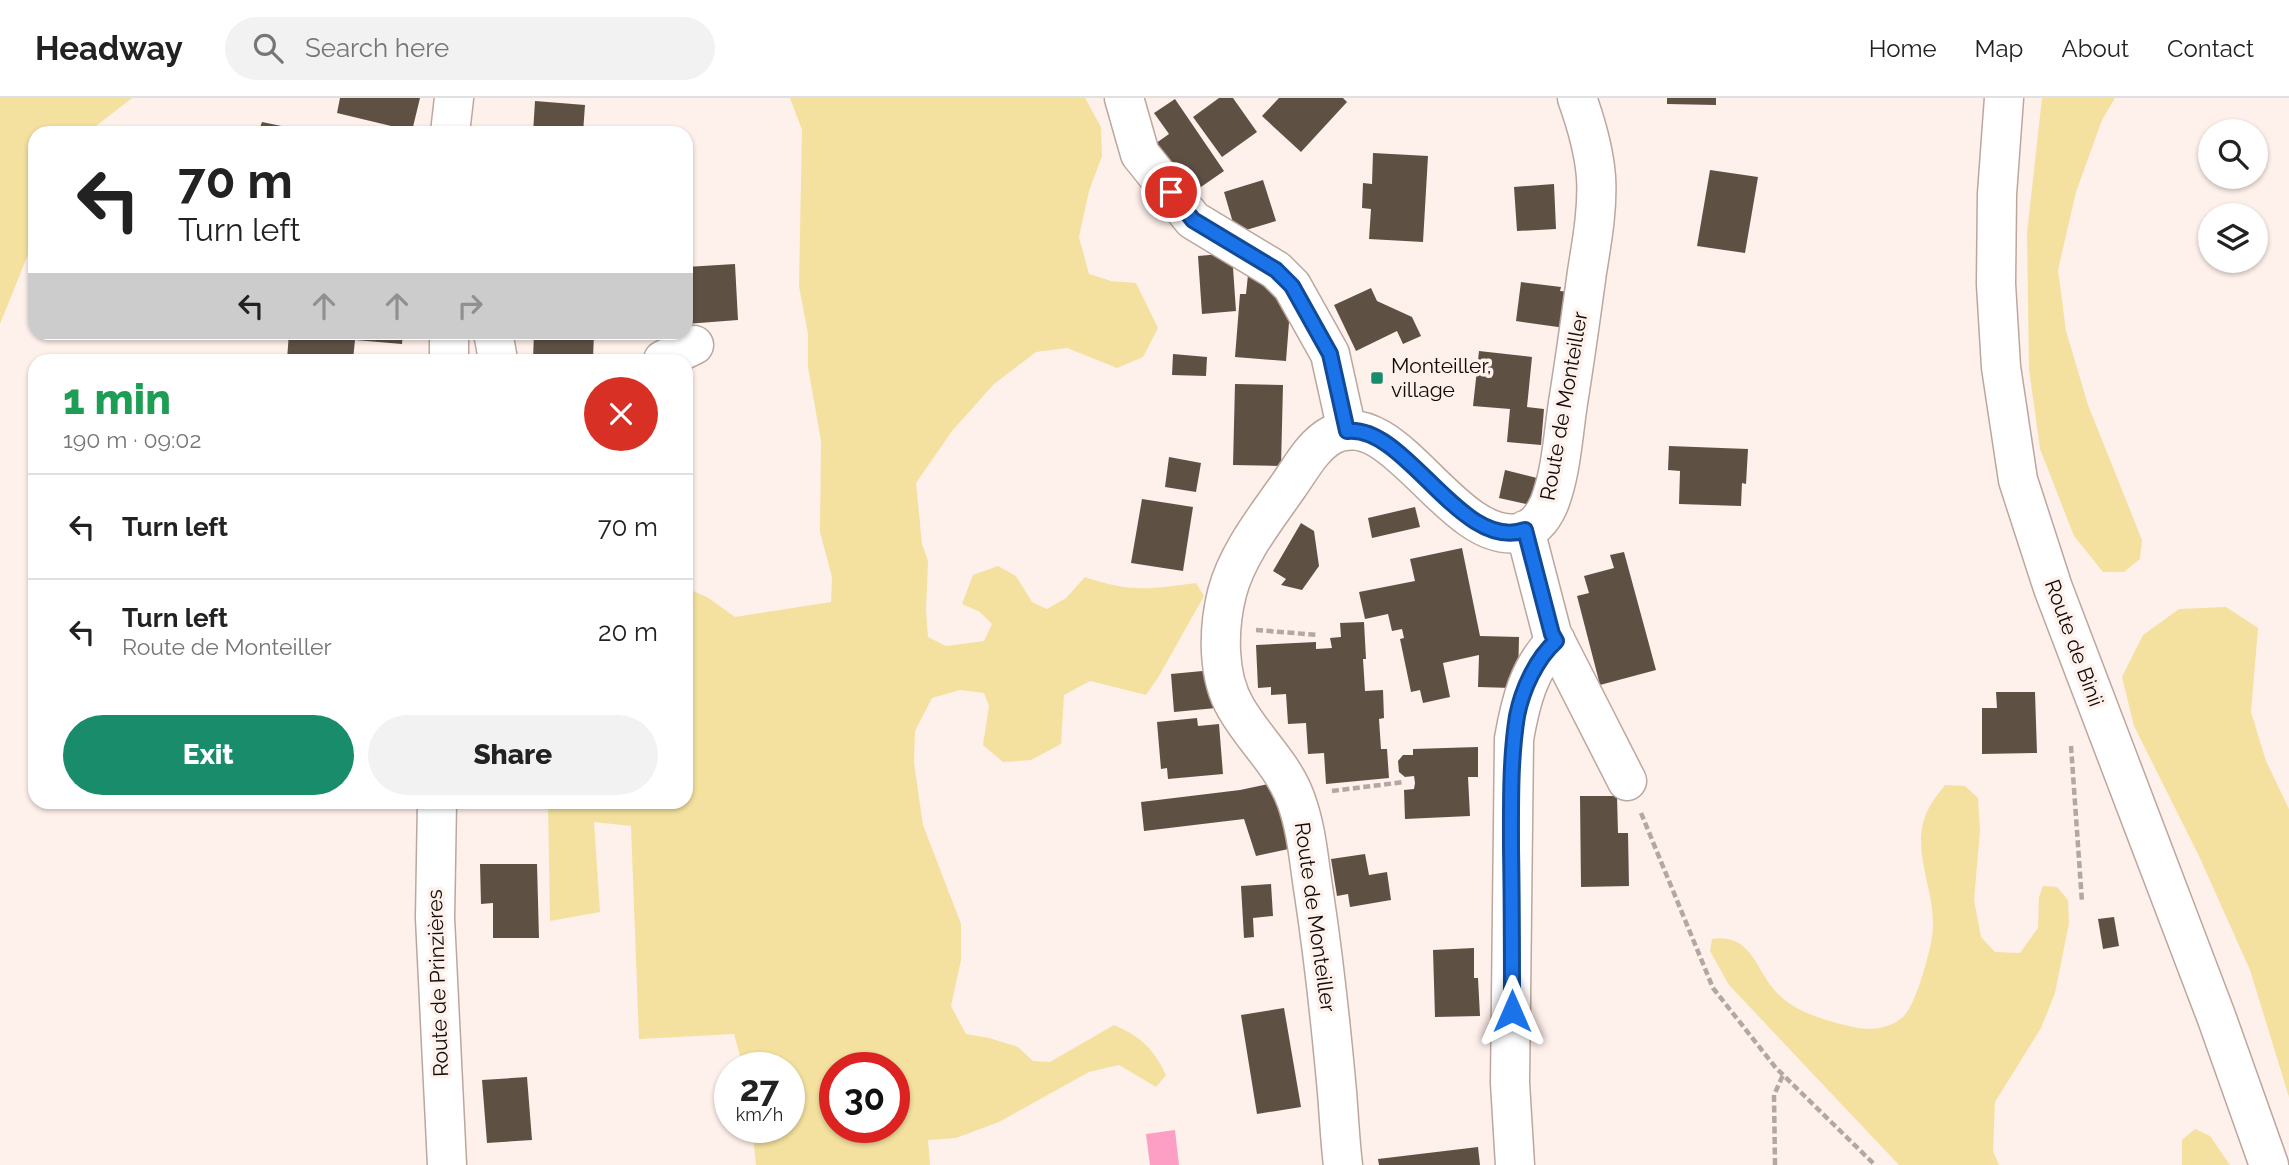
<!DOCTYPE html>
<html lang="en">
<head>
<meta charset="utf-8">
<style>
  body { margin:0; font-family:Raleway,sans-serif; background:#f2f2f2; color:#222; height:100vh; display:flex; flex-direction:column; font-size:26px; white-space:nowrap }
  * { box-sizing:border-box; margin:0 }
  p { font-size:23px; color:#767676 }
  .icon { flex:none; width:38px; height:38px; fill:none; stroke:currentColor; stroke-width:2; stroke-linecap:round; stroke-linejoin:round }
  .map { position:relative; flex:1; overflow:hidden }
  .drawer { position:absolute; left:28px; top:256px; width:665px; height:455px; display:flex; flex-direction:column; background:#fff; border-radius:21px; box-shadow:0 2px 5px #0004 }
  .drawer>* { flex:none }
  .top-card { position:absolute; left:28px; top:28px; width:665px; height:214px; border-radius:21px; box-shadow:0 2px 5px #0004; background:#fff; color:#222; overflow:hidden }
  .fabs { position:absolute; left:2198px; top:21px; display:grid; gap:14px }
  .fabs a { display:grid; place-items:center; width:70px; height:70px; border-radius:50%; background:#fff; box-shadow:0 2px 5px #0004; font-size:35px }
  .speed { position:absolute; left:714px; top:954px; display:flex; gap:14px; font-size:35px; font-weight:700; text-align:center }
  .speed>* { display:grid; place-content:center; width:91px; height:91px; border-radius:50%; background:#fff; box-shadow:0 2px 5px #0004; line-height:1 }
  .speed small { font-size:18px; font-weight:400 }
  .speed .limit { border:10px solid #d22; background:#fff; color:#111 }
  .pin { position:absolute; display:grid; place-items:center; width:60px; height:60px; color:#fff; margin:-30px; border:4px solid #fff; border-radius:50%; box-shadow:0 2px 7px #0007 }
  .me { position:absolute; width:77px; margin:-38px; rotate:0deg; stroke-linejoin:round; filter:drop-shadow(0 0 5px #0008) }
  .turn { display:flex; align-items:center; gap:24px; height:147px; padding:0 35px; font-size:32px }
  .turn .icon { width:91px; height:91px; stroke-width:2.5 }
  .turn b { display:block; font-size:49px; line-height:60px }
  .lanes { display:flex; align-items:center; height:66px; padding:0 35px; background:#0003; justify-content:center; gap:35px; direction:ltr }
  .lanes .off { opacity:.35 }
  .round { display:grid; place-items:center; flex:none; width:74px; height:74px; border-radius:37px; background:#f2f2f2 }
  .head { display:flex; align-items:center; justify-content:space-between; height:119px; padding:0 35px }
  h1 { font-size:42px; font-weight:800; line-height:52px; color:#1e9e55 }
  .primary-button { display:flex; gap:14px; margin-top:auto; padding:14px 35px }
  .primary-button a { flex:1; height:80px; border-radius:42px; background:#198c6c; color:#fff; font-size:28px; font-weight:800; line-height:80px; text-align:center }
  .primary-button a+a { background:#f2f2f2; color:#222 }
  ul { padding:0; list-style:none }
  li { display:flex; align-items:center; gap:21px; height:105px; padding:0 35px; border-top:2px solid #e0e0e0 }
  li div { flex:1 }
  li b { display:block; font-size:26px }
  li em { font-style:normal }
  header { display:flex; align-items:center; gap:42px; box-sizing:border-box; height:98px; padding:0 35px; background:#fff; border-bottom:2px solid #e0e0e0 }
  header strong { font-size:33px }
  nav { display:flex; gap:38px; margin-inline-start:auto; font-size:24px }
  .search { width:490px; height:63px; background:#f2f2f2; display:flex; align-items:center; gap:18px; box-sizing:border-box; padding:0 24px; border-radius:38px; color:#767676; font-size:26px }
  .map>svg:first-child { display:block }
  .green { fill:#f4e19f; fill-rule:evenodd }
  .water { fill:#fd9fc5 }
  .building { fill:#5e5144 }
  .lines { fill:none; stroke-linecap:round; stroke-linejoin:round }
  .minor-casing { stroke:#bca79e; stroke-width:41 }
  .path { stroke:#b3a7a3; stroke-width:4.5; stroke-dasharray:7 3.5; stroke-linecap:butt }
  .minor { stroke:#fff; stroke-width:38 }
  .route-casing { stroke:#114b97; stroke-width:18 }
  .route { stroke:#1a73e8; stroke-width:12 }
  .poi-dot { fill:#198c6c; stroke:#fef0eb; stroke-width:2.5 }
  .labels { text-anchor:middle; stroke-width:7; stroke-linejoin:round; paint-order:stroke }
  .poi-label { font-size:21px; fill:#110a07; stroke:#fef0eb; text-anchor:start }
  .street-label { font-size:21px; fill:#110a07; stroke:#fef0eb }
</style>
</head>
<body>
<header>
<strong>Headway</strong>
<div class="search"><svg class="icon" aria-label="search" viewBox="0 0 24 24"><circle cx="10" cy="10" r="6"/><path d="M15 15l6 6"/></svg>Search here</div>
<nav><a>Home</a><a>Map</a><a>About</a><a>Contact</a></nav>
</header>
<div class="map">
<svg width="2289" height="1067" viewBox="0 0 2289 1067">
  <rect width="100%" height="100%" fill="#fef0eb"/>
  <path class="green" d="M0,0H132L87,35H35V139L0,226Z
    M790,0H1085L1101,29L1102,58L1089,93L1079,139L1089,176L1111,183L1136,185L1158,230L1143,259L1117,270L1067,250L1036,254L994,286L952,333L916,385L922,446L928,463L926,512L928,539L946,548L984,543L992,526L980,514L962,506L973,477L998,468L1016,478L1032,504L1047,511L1066,500L1085,479C1131,495 1150,491 1196,485L1204,498L1159,578L1146,597L1090,583L1064,597L1061,646L1031,662L1003,664L983,647L989,608L984,595L960,592L932,600L915,633L914,665L923,727L961,826V862L951,908L966,936L989,940L1018,949L1033,963L1050,964L1114,927C1141,939 1153,950 1166,977L1156,989L1119,967L1089,974L999,1024L956,1040L928,1042L930,1067H756L752,1029H789V970L743,969L734,936L639,941L631,728L594,724L600,814L550,823L548,704H686V490L707,499L735,519L831,504L832,479L820,434L821,343L808,269V236L799,188L802,32ZM835,970H894V1029H835Z
    M2042,0H2115L2102,22L2076,94L2058,172L2066,233L2088,307L2142,442L2140,461L2124,474H2103L2074,438L2040,351L2029,271L2027,135Z
    M2226,509L2258,530L2251,614L2266,663L2289,711V999L2250,872L2199,758L2134,628L2122,579L2143,537L2179,511Z
    M1945,687L1965,688L1978,700L1980,733L1974,802L1981,839L1995,854L2020,855L2038,830L2039,799L2043,788L2057,789L2068,802L2069,825L2055,895L2041,930L1995,1004L1993,1053L1999,1067H1899L1729,887L1710,853L1712,841C1752,835 1755,872 1777,895C1796,915 1827,923 1853,929C1870,933 1889,931 1903,919C1916,908 1933,846 1933,829C1934,799 1920,769 1921,739C1922,717 1932,703 1945,687Z
    M2195,1031L2210,1038L2230,1067H2182V1042Z"/>
  <path class="water" d="M1175,1032L1179,1067H1150L1146,1036Z"/>
  <path class="building" d="M340,0H420L412,33L337,15Z
    M1219,0H1233L1257,34L1222,59L1193,19Z
    M1279,0H1343L1347,4L1301,54L1262,18Z
    M1667,0H1716V7L1667,6Z
    M1175,1L1224,73L1198,91L1189,78L1178,86L1152,48L1169,36L1154,15Z
    M535,3L585,7L583,35H533Z
    M262,24L291,30L292,35H258Z
    M1373,55L1428,58L1423,144L1369,141L1371,111L1362,110L1363,85L1372,86Z
    M1710,72L1758,79L1745,155L1697,148Z
    M1263,82L1276,123L1236,135L1224,94Z
    M1554,86L1556,131L1517,133L1514,89Z
    M1232,155L1236,213L1202,216L1198,158Z
    M735,166L738,222L686,226V169Z
    M1248,177L1291,199L1286,263L1235,259L1240,196H1246Z
    M1521,184L1561,189L1560,193L1570,194L1565,230L1516,223Z
    M1371,190L1377,203L1412,219L1421,238L1403,246L1397,233L1356,253L1334,207Z
    M289,234H403L402,246L355,242L353,262H287Z
    M534,234H594L593,262H533Z
    M1479,253L1532,259L1527,309L1544,311L1541,347L1507,344L1510,311L1473,308Z
    M1173,256L1207,259L1206,278L1172,277Z
    M1235,286L1283,287L1281,368L1233,367Z
    M1669,348L1748,351L1746,386L1742,385L1741,408L1679,406L1680,373L1668,372Z
    M1169,359L1201,365L1196,394L1165,389Z
    M1505,372L1537,380L1531,407L1499,400Z
    M1142,401L1193,409L1183,473L1131,465Z
    M1415,409L1420,429L1372,440L1368,420Z
    M686,418H688L692,474L686,475Z
    M1301,425L1314,433L1319,468L1302,492L1281,487L1286,481L1273,473Z
    M1462,450L1480,538L1519,539L1518,583L1512,590L1478,589L1479,557L1443,565L1450,599L1423,605L1420,592L1411,594L1400,541L1404,540L1402,531L1392,533L1388,516L1365,521L1359,494L1415,483L1410,461Z
    M1624,454L1656,572L1600,587L1577,498L1589,495L1584,478L1614,470L1610,457Z
    M1364,524L1366,561H1363L1365,593L1383,592L1384,620L1379,621L1381,651H1387L1389,680L1326,686L1324,655L1308,656L1306,625L1288,626L1286,596L1271,597V589L1258,590L1256,547L1316,544V551L1332,550L1330,540L1341,539L1340,525Z
    M1213,572L1216,610L1174,614L1171,576Z
    M1996,594H2035L2037,655L1982,656V610H1997Z
    M1197,620L1198,628L1219,626L1223,676L1168,681L1167,670L1161,671L1157,624Z
    M1478,649V679H1468L1470,718L1405,721L1404,692L1414,691L1415,685L1414,678L1405,679L1399,674L1398,663L1403,657H1413V651Z
    M1273,685L1293,750L1256,758L1244,721L1144,733L1141,704L1240,692Z
    M1580,698H1617L1618,735H1628L1629,788L1581,789Z
    M1365,756L1369,777L1387,774L1391,802L1350,809L1348,796L1337,798L1331,761Z
    M480,766H537L539,840H493V805L481,806Z
    M1271,786L1273,818L1253,820L1254,839L1244,840L1241,788Z
    M2114,819L2119,848L2103,851L2098,821Z
    M1474,850V880H1478L1480,918L1435,919L1433,852Z
    M1284,910L1301,1009L1257,1016L1241,917Z
    M527,979L532,1042L487,1045L482,982Z
    M1478,1049L1480,1067H1379L1378,1061Z"/>
  <g class="lines">
    <g class="minor-casing">
      <path id="minor" d="M1124,0L1140,56L1193,122L1276,172L1292,188L1330,256L1347,333
        M2004,0L1997,96L1996,186L2001,269L2018,382L2053,490L2216,918L2269,1067
        M450,35L454,0
        M449,234V262
        M493,234L498,262
        M663,262L694,247
        M1525,432L1552,536L1627,683
        M437,704L435,820L447,1067
        M1343,1067C1340,1043 1339,1018 1337,994C1331,928 1324,862 1314,796C1309,765 1307,732 1296,702C1283,666 1255,643 1236,610C1217,578 1218,531 1227,495C1237,456 1266,420 1289,387C1301,370 1313,347 1332,337C1393,304 1451,445 1518,435C1533,432 1543,420 1549,406C1561,376 1563,338 1568,305C1575,261 1581,218 1587,174C1592,143 1598,110 1596,79C1594,52 1586,25 1577,0
        M1515,1067L1510,985L1514,641C1520,606 1529,568 1556,543"/>
    </g>
    <path class="path" d="M1256,532L1318,537
      M2071,648L2082,804
      M1332,693L1404,684
      M1641,715L1713,890L1776,970L1875,1067
      M1775,1067L1774,997L1783,977"/>
    <use href="#minor" class="minor"/>
  </g>
  <g class="lines">
    <g class="route-casing">
      <path id="route" d="M1171,94L1193,122L1276,172L1292,188L1330,256L1347,333C1406,326 1461,455 1525,432L1552,536L1556,543C1536,561 1522,592 1517,618C1510,662 1511,708 1511,752C1512,805 1512,859 1512,913"/>
    </g>
    <use href="#route" class="route"/>
  </g>
  <rect class="poi-dot" x="1370" y="273" width="14" height="14" rx="3.5"/>
  <g class="labels">
    <g class="poi-label">
      <text x="1391" y="275">Monteiller,<tspan x="1391" dy="24">village</tspan></text>
    </g>
    <g class="street-label">
      <text transform="translate(1564 308) rotate(-80)" y="7">Route de Monteiller</text>
      <text transform="translate(2074 545) rotate(70)" y="7">Route de Binii</text>
      <text transform="translate(1315 819) rotate(82)" y="7">Route de Monteiller</text>
      <text transform="translate(438 885) rotate(-92)" y="7">Route de Prinzières</text>
    </g>
  </g>
</svg>
<div class="fabs">
<a><svg class="icon" aria-label="search" viewBox="0 0 24 24"><circle cx="10" cy="10" r="6"/><path d="M15 15l6 6"/></svg></a>
<a><svg class="icon" aria-label="layers" viewBox="0 0 24 24"><path d="M12 4l9 5-9 5-9-5zM3 14l9 5 9-5"/></svg></a>
</div>
<div class="speed"><div>27<small>km/h</small></div><div class="limit">30</div></div>
<div class="pin" style="left:1171px;top:94px;background:#d93025"><svg class="icon" aria-label="arrive" viewBox="0 0 24 24"><path d="M6 21V4h12l-3 4 3 4H6"/></svg></div>
<svg class="me" style="left:1512px;top:913px" viewBox="-20 -20 40 40"><path d="M0-17L14 15 0 8-14 15z" fill="#1a73e8" stroke="#fff" stroke-width="4"/></svg>
<div class="top-card">
<div class="turn"><svg class="icon" aria-label="left" viewBox="0 0 24 24"><path d="M17 20v-9H6M10 6l-5 5 5 5"/></svg><div><b>70 m</b>Turn left</div></div>
<div class="lanes"><svg class="icon" aria-label="left" viewBox="0 0 24 24"><path d="M17 20v-9H6M10 6l-5 5 5 5"/></svg><svg class="icon off" aria-label="ahead" viewBox="0 0 24 24"><path d="M12 20V5M6 11l6-6 6 6"/></svg><svg class="icon off" aria-label="ahead" viewBox="0 0 24 24"><path d="M12 20V5M6 11l6-6 6 6"/></svg><svg class="icon off" aria-label="right" viewBox="0 0 24 24"><path d="M7 20v-9h11M14 6l5 5-5 5"/></svg></div>
</div>
<section class="drawer">
<div class="head"><div><h1>1 min</h1><p>190 m · 09:02</p></div><a class="round" style="background:#d93025;color:#fff"><svg class="icon" aria-label="close" viewBox="0 0 24 24"><path d="M6 6l12 12M18 6L6 18"/></svg></a></div>
<ul>
<li><svg class="icon" aria-label="left" viewBox="0 0 24 24"><path d="M17 20v-9H6M10 6l-5 5 5 5"/></svg><div><b>Turn left</b></div><em>70 m</em></li>
<li><svg class="icon" aria-label="left" viewBox="0 0 24 24"><path d="M17 20v-9H6M10 6l-5 5 5 5"/></svg><div><b>Turn left</b><p>Route de Monteiller</p></div><em>20 m</em></li>
</ul>
<div class="primary-button"><a>Exit</a><a>Share</a></div>
</section>
</div>
</body>
</html>
